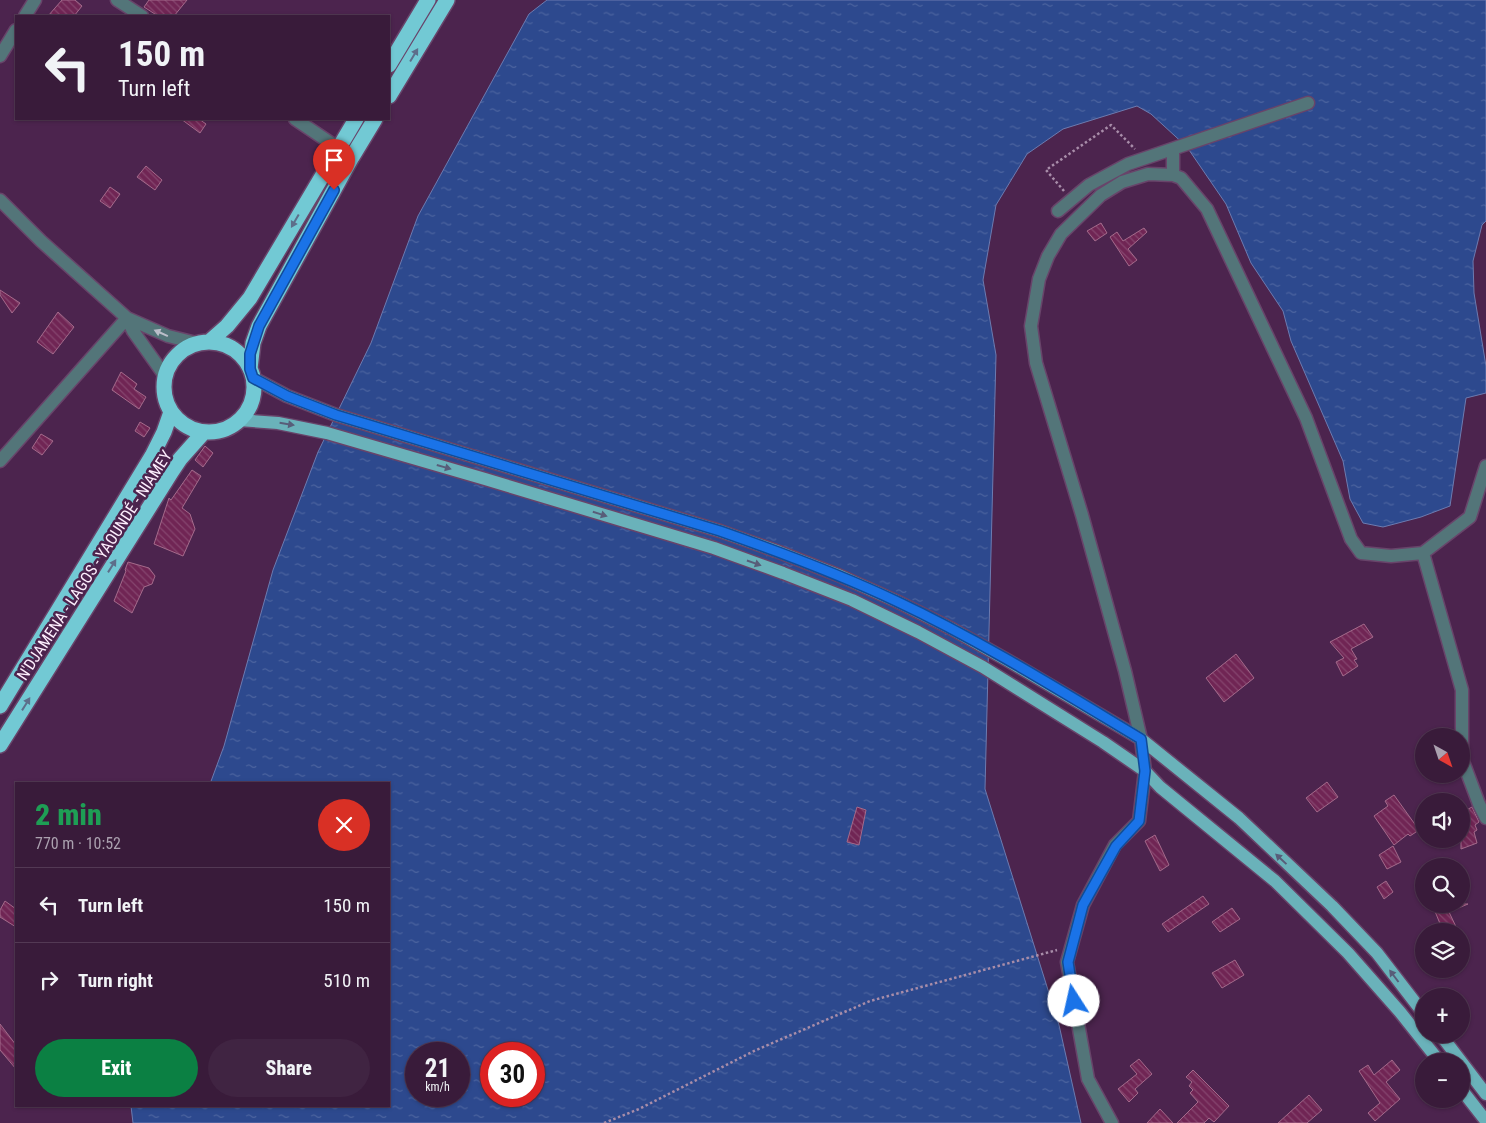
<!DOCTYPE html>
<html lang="en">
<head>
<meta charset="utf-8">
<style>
  body { margin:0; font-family:"Roboto Condensed",sans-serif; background:#402442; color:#f1f3f6; height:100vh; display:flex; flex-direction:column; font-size:19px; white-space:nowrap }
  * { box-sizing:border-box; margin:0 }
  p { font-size:16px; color:#aba1af }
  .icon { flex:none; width:28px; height:28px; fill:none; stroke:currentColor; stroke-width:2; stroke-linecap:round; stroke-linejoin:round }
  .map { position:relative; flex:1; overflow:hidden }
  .side { position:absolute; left:15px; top:782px; width:375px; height:325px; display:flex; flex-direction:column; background:#391b3a; border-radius:0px; box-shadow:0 1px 4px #0004,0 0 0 1px #533954 }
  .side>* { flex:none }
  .top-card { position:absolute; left:15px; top:15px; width:375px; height:105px; border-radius:0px; box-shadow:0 1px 4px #0004,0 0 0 1px #533954; background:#391b3a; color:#f1f3f6; overflow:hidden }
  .needle { width:32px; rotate:140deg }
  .tools { position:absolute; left:1415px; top:728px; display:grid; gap:10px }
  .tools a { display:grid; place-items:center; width:55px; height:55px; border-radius:50%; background:#391b3a; box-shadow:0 1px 4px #0004,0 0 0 1px #533954; font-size:25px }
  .speed { position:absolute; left:405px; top:1042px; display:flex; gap:10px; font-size:25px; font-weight:700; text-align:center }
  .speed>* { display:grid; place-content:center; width:65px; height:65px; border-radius:50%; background:#391b3a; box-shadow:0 1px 4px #0004,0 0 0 1px #533954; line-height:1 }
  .speed small { font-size:12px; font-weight:400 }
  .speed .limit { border:8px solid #d22; background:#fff; color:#111 }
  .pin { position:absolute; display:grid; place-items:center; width:42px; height:42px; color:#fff; margin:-51px -21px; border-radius:50% 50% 50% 0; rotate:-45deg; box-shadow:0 0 5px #0007 }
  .pin .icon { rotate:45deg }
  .me { position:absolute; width:55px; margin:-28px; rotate:350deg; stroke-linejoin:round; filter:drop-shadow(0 0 4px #0008) }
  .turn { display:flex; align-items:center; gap:18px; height:105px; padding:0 20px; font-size:22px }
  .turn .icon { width:65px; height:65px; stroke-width:2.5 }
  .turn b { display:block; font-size:35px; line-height:42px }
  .round { display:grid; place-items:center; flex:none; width:52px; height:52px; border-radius:26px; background:#402442 }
  .summary { display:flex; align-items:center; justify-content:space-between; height:85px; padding:0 20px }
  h1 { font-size:30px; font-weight:800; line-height:38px; color:#1e9e55 }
  .cta { display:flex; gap:10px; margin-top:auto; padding:10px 20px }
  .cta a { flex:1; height:58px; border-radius:30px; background:#0b8043; color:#fff; font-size:20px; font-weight:800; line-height:58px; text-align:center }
  .cta a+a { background:#402442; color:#f1f3f6 }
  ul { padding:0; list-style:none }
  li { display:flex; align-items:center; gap:15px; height:75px; padding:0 20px; border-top:1px solid #533954 }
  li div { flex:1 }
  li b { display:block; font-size:19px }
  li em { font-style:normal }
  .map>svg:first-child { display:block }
  .water { fill:url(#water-ripples); stroke:#6c7bb0; fill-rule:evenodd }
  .building { fill:url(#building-back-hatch); stroke:#a46a8b }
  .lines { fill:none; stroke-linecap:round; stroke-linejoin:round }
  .street-casing { stroke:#68446a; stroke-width:15 }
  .primary-casing { stroke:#68446a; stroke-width:15 }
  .highway-casing { stroke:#68446a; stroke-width:18 }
  .path { stroke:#a88da9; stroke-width:2.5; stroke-dasharray:2.5 2.5; stroke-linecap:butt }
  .street { stroke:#537579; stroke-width:12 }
  .primary { stroke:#6ab2ba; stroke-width:12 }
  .highway { stroke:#72c9d4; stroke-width:15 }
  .oneway { fill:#5d6e8a }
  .oneway2 { fill:#babec9 }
  .oneway3 { fill:#585d79 }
  .route-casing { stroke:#114b97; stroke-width:12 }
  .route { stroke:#1a73e8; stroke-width:9 }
  .labels { text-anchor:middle; stroke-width:5; stroke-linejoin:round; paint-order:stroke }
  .street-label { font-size:16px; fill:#feeffe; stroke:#4c244e }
</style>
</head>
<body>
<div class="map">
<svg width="1486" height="1123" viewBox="0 0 1486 1123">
  <defs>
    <pattern id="water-ripples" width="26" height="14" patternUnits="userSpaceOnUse" patternTransform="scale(1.25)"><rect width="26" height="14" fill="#2d498e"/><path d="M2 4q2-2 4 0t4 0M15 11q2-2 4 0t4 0" fill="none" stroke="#4c649f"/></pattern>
    <pattern id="building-back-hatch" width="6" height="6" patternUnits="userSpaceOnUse" patternTransform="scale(1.25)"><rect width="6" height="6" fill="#702554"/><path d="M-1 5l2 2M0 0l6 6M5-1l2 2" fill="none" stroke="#85456e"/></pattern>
  </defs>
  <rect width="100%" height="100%" fill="#4c244e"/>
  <path class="water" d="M547,0H1486V221L1482,225L1473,261L1474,293L1486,366V393L1466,398L1450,506L1421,517L1383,527L1363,523L1350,499L1343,461L1291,341L1283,311L1251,263L1226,204L1187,147L1151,114L1137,106L1063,129L1027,154L996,205L983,280L996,355L985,789L1059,1025L1081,1123H133L131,1106H389V784H210L224,746L273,570L318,452L371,343L418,216L529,14ZM416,1054H459V1096H416ZM491,1054H534V1096H491Z"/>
  <path class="building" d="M62,0H75L82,6L74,16H48Z
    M149,0H187L174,16H158L144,7Z
    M181,119H199L206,124L200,133Z
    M146,166L162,180L155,190L137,177Z
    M110,187L120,194L110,208L100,201Z
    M1101,223L1107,233L1095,241L1087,231Z
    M1144,228L1147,232L1128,249L1137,260L1129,266L1110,237L1117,232L1123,241Z
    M0,290L20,303L12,313L0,295Z
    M58,312L74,327L53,354L37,342Z
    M121,372L137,384L134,389L146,397L139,409L112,390Z
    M140,422L150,428L144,437L135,431Z
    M41,434L53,441L42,455L32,448Z
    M205,446L213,453L203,467L195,460Z
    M192,470L201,476L182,508L190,514L195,529L183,556L154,544L169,498L171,500Z
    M128,562L149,568L155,576L152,584L144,587L132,613L114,601L126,571L125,570Z
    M1364,624L1373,637L1351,649L1357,659L1354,660L1358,666L1343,676L1336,662L1344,658L1330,642Z
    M1236,654L1254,678L1224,702L1206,678Z
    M1327,782L1338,797L1317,812L1306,798Z
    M1394,795L1419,830L1410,836L1408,834L1394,845L1374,816L1388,806L1385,801Z
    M857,807L866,810L859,845L847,842Z
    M1472,807L1479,822L1475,825L1477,830L1474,832L1477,843L1461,849V813Z
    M1155,835L1169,865L1160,871L1145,841Z
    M1393,846L1401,862L1387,869L1379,855Z
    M1386,881L1393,892L1384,899L1377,887Z
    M1203,896L1209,904L1168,932L1162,924Z
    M5,901L16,909V927L0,917V910Z
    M1432,904H1468L1449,912L1458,931H1443Z
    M1232,908L1240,919L1220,932L1212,922Z
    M1235,960L1244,975L1222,988L1212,973Z
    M0,1024L16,1045V1069L0,1050Z
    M1139,1059L1152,1074L1135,1089L1138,1093L1129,1102L1118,1089L1137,1074L1130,1066Z
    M1392,1060L1400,1070L1386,1082L1400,1099L1375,1121L1368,1113L1380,1103L1359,1071L1368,1065L1374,1075Z
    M1193,1070L1229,1106L1214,1122L1209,1118L1204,1123H1177L1198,1102L1190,1093L1193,1090L1189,1086L1192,1082L1186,1077Z
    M1309,1095L1322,1110L1307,1123H1278Z
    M1160,1109L1173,1123H1147Z"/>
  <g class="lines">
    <g class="street-casing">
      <path id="street" d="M117,0L142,16
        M25,16L35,0
        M0,56L16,30
        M295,119L338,148
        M1173,175V149
        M0,200L41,241L127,318L168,336L196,343
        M1058,211L1089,185L1128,164L1308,103
        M127,318L133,331L165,376
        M0,461L127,318
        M1423,553L1462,690V759L1479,804L1486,818
        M1112,1123L1088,1079L1067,962L1083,905L1115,845L1139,821L1145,771L1141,739L1125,671L1082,515L1036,363L1031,326L1039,279L1048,256L1061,234L1101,195L1122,182L1148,174L1173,175L1181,178L1207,209L1306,418L1351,539L1361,553L1391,556L1423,553L1470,517L1486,466"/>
    </g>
    <g class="primary-casing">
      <path id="primary" d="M253,378L287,396L336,415L720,531L779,552L838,575L896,601L952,629L1007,660L1141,739L1239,818L1332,906L1377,953L1424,1014
        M239,420L278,423L327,433L485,479L714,548L783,573L852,600L918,632L983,667L1103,742L1145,771L1160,787L1275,881L1348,953L1400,1012L1439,1061
        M1440,1034L1486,1094
        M1461,1089L1486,1121"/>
    </g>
    <g class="highway-casing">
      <path id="highway" d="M389,65L428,0
        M389,96L447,0
        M210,341L227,326L250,298L356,119
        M164 387a45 45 0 1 1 90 0a45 45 0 1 1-90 0Z
        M250,369L253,343L259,326L352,157L375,119
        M0,706L152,456L164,432L171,412
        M0,745L172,471L180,459L204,432"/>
    </g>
    <path class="path" d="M1064,191L1046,170L1111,125L1135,149
      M604,1123L639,1109L754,1051L870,1001L1057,950"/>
    <use href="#street" class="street"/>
    <use href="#primary" class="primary"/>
    <use href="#highway" class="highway"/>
  </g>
  <defs><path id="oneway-solid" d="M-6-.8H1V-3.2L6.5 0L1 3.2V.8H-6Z" transform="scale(1.25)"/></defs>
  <g class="oneway">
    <use href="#oneway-solid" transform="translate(414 55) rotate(-59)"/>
    <use href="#oneway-solid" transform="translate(295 221) rotate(120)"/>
    <use href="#oneway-solid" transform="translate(112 566) rotate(-58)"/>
    <use href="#oneway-solid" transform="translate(26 704) rotate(-58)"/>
  </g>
  <use class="oneway2" href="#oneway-solid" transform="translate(161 333) rotate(-156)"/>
  <g class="oneway3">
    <use href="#oneway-solid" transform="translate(287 424) rotate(9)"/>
    <use href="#oneway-solid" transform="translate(444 467) rotate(16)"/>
    <use href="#oneway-solid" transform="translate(600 514) rotate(17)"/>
    <use href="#oneway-solid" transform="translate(754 563) rotate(19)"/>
    <use href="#oneway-solid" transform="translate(1281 859) rotate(-137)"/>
    <use href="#oneway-solid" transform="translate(1394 976) rotate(-127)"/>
  </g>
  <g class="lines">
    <g class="route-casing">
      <path id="route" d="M334,190L259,326L250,354V369L253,378L287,396L336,415L720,531C780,552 839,574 896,601C981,641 1061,691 1141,739L1145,771L1139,821L1116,846L1083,905L1068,962L1074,1001"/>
    </g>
    <use href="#route" class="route"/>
  </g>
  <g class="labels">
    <g class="street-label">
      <text transform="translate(94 565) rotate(-57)" y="6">N'DJAMENA - LAGOS - YAOUNDÉ - NIAMEY</text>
    </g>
  </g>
</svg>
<div class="tools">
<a><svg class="needle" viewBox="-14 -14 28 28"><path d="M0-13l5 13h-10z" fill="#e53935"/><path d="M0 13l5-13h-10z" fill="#aba1af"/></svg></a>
<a><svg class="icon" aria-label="sound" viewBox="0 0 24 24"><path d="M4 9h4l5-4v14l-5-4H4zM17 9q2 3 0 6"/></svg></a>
<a><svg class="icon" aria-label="search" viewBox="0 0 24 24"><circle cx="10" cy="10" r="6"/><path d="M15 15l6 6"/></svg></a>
<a><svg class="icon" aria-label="layers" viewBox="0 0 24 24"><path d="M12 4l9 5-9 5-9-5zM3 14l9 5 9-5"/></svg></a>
<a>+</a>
<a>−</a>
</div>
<div class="speed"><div>21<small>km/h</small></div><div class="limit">30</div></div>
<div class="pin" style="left:334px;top:190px;background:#d93025"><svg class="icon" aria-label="arrive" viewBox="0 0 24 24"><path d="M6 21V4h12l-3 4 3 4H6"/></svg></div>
<svg class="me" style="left:1074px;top:1001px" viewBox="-20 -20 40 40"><circle r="19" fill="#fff"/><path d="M0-13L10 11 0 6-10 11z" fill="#1a73e8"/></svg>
<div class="top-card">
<div class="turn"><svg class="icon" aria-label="left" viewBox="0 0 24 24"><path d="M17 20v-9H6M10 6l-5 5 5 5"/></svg><div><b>150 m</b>Turn left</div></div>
</div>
<section class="side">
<div class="summary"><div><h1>2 min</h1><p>770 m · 10:52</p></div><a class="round" style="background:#d93025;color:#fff"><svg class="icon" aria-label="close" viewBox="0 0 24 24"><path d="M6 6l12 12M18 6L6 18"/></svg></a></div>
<ul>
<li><svg class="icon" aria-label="left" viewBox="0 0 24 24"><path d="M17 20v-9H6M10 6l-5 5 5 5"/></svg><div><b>Turn left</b></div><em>150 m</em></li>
<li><svg class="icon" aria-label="right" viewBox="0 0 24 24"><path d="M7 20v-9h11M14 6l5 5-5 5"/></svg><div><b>Turn right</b></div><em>510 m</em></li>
</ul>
<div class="cta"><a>Exit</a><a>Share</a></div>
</section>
</div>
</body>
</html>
